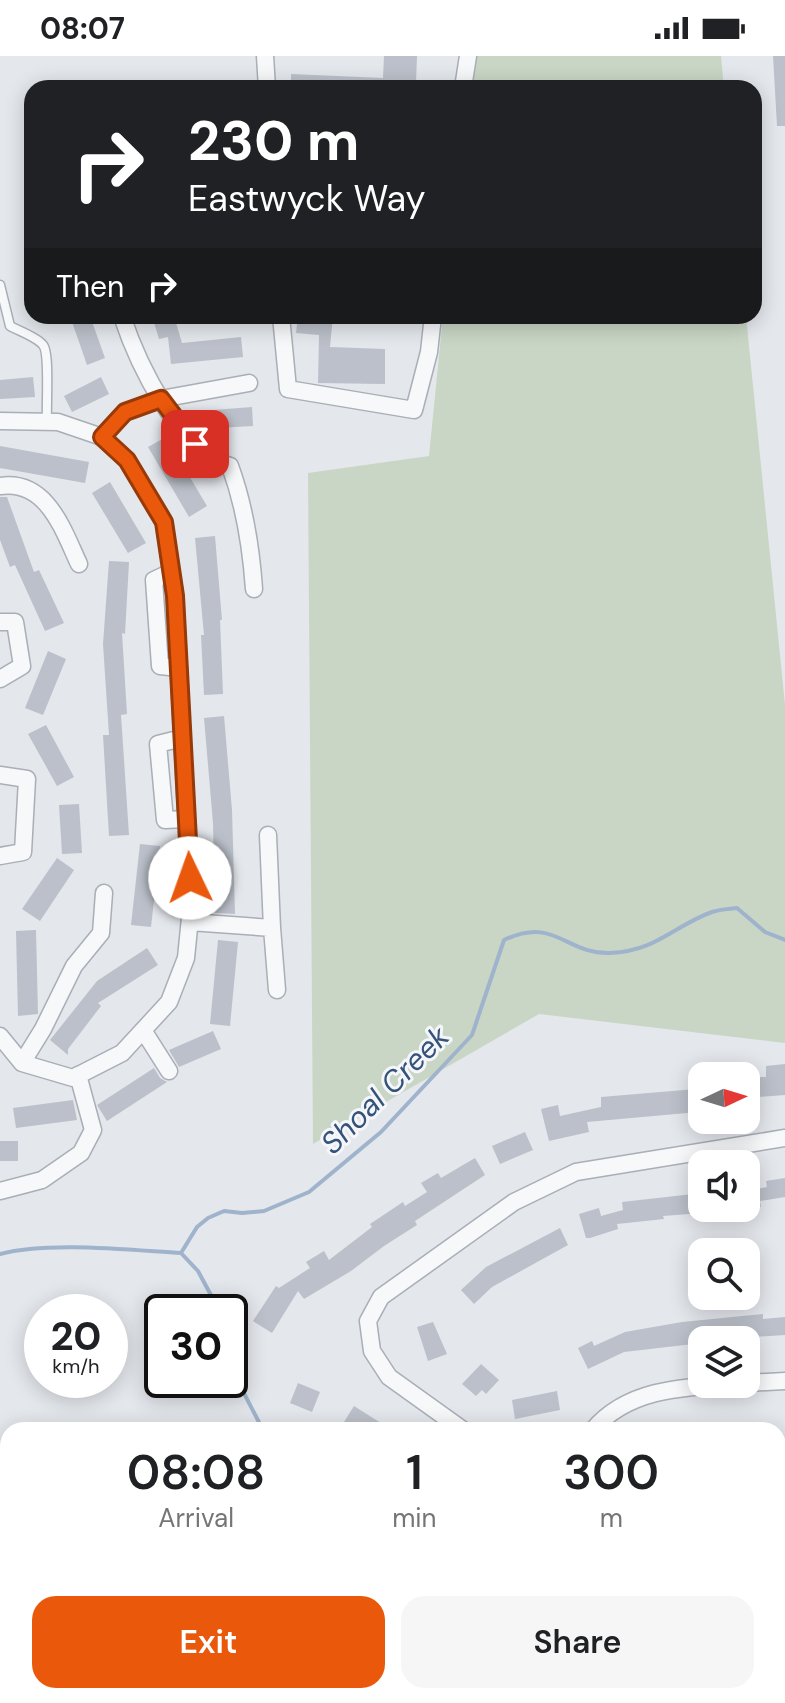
<!DOCTYPE html>
<html lang="en">
<head>
<meta charset="utf-8">
<style>
  body { margin:0; font-family:"DM Sans",sans-serif; background:#f6f6f6; color:#202124; height:100vh; display:flex; flex-direction:column; font-size:30px; white-space:nowrap }
  * { box-sizing:border-box; margin:0 }
  p { font-size:26px; color:#757577 }
  .icon { flex:none; width:44px; height:44px; fill:none; stroke:currentColor; stroke-width:2; stroke-linecap:round; stroke-linejoin:round }
  .map { position:relative; flex:1; overflow:hidden }
  .side { position:absolute; left:0px; top:1366px; width:786px; height:282px; display:flex; flex-direction:column; background:#fff; border-radius:24px 24px 0 0; box-shadow:0 4px 20px #0003 }
  .side>* { flex:none }
  .guide { position:absolute; left:24px; top:24px; width:738px; height:244px; border-radius:24px; box-shadow:0 4px 20px #0003; background:#202124; color:#fff; overflow:hidden }
  .needle { width:52px; rotate:86deg }
  .buttons { position:absolute; left:688px; top:1006px; display:grid; gap:16px }
  .buttons a { display:grid; place-items:center; width:72px; height:72px; border-radius:16px; background:#fff; box-shadow:0 4px 20px #0003; font-size:40px }
  .speed { position:absolute; left:24px; top:1238px; display:flex; gap:16px; font-size:40px; font-weight:700; text-align:center }
  .speed>* { display:grid; place-content:center; width:104px; height:104px; border-radius:50%; background:#fff; box-shadow:0 4px 20px #0003; line-height:1 }
  .speed small { font-size:20px; font-weight:400 }
  .speed .limit { border:4px solid #111; border-radius:12px; background:#fff; color:#111 }
  .pin { position:absolute; display:grid; place-items:center; width:68px; height:68px; color:#fff; margin:-34px; border-radius:16px; box-shadow:0 4px 12px #0006 }
  .me { position:absolute; width:88px; margin:-44px; rotate:357deg; stroke-linejoin:round; filter:drop-shadow(0 0 6px #0008) }
  .turn { display:flex; align-items:center; gap:28px; height:168px; padding:0 32px; font-size:36px }
  .turn .icon { width:104px; height:104px; stroke-width:2.5 }
  .turn b { display:block; font-size:56px; line-height:68px }
  .then { display:flex; align-items:center; height:76px; padding:0 32px; background:#0003; gap:16px; font-size:30px }
  .eta { display:flex; justify-content:space-evenly; align-items:center; height:136px; text-align:center }
  .eta b { font-size:48px; font-weight:600; line-height:56px }
  .cta { display:flex; gap:16px; margin-top:auto; padding:16px 32px }
  .cta a { flex:1; height:92px; border-radius:24px; background:#ea580c; color:#fff; font-size:32px; font-weight:600; line-height:92px; text-align:center }
  .cta a+a { background:#f6f6f6; color:#202124 }
  .status { display:flex; justify-content:space-between; align-items:center; height:56px; padding:0 40px; background:#fff; direction:ltr }
  .status svg { height:22px; fill:currentColor }
  .map>svg:first-child { display:block }
  .green { fill:#c9d6c5 }
  .lines { fill:none; stroke-linecap:round; stroke-linejoin:round }
  .stream { stroke:#9fb4cc; stroke-width:4 }
  .building { fill:#bbc0ca }
  .lane-casing { stroke:#a9aeb7; stroke-width:11 }
  .street-casing { stroke:#a9aeb7; stroke-width:19 }
  .lane { stroke:#f7f8fa; stroke-width:8 }
  .street { stroke:#f7f8fa; stroke-width:16 }
  .route-casing { stroke:#983908; stroke-width:20 }
  .route { stroke:#ea580c; stroke-width:14 }
  .labels { text-anchor:middle; stroke-width:6; stroke-linejoin:round; paint-order:stroke }
  .water-label { font-size:30px; font-style:italic; fill:#34527a; stroke:#f4f6f9 }
</style>
</head>
<body>
<div class="status"><b>08:07</b><svg viewBox="0 0 49 12"><path d="M0 12V9h3v3zM5 12V6h3v6zM10 12V3h3v9zM15 12V0h3v12zM26 1h20v11H26zM47 4h2v5h-2z"/></svg></div>
<div class="map">
<svg width="785" height="1647" viewBox="0 0 785 1647">
  <rect width="100%" height="100%" fill="#e4e7ec"/>
  <path class="green" d="M471,0H721L724,32H467Z
    M443,260H746L785,649V987L539,958L313,1088L308,417L429,400Z"/>
  <g class="lines">
    <path class="stream" d="M181,1197L197,1171L208,1162L224,1155L242,1157L264,1155L309,1136L381,1076L472,979L504,884C556,860 564,898 610,897C657,895 673,870 712,856C720,853 729,853 737,852L765,876L785,884
      M181,1197L198,1215L220,1256
      M0,1198C47,1185 130,1194 181,1197
      M230,1296L234,1318L263,1374
      M595,1640L599,1647"/>
  </g>
  <path class="building" d="M384,0H417L416,27H405V32H291V18L383,22Z
    M773,0H785V70H777Z
    M70,260H90L105,302L87,309Z
    M152,260H174L182,287L241,281L243,301L171,308L168,281L159,283Z
    M298,260H333L330,291L385,293V328L318,327L319,279L296,277Z
    M33,321L35,341L0,343V324Z
    M101,321L109,338L72,356L64,340Z
    M252,351L253,370L201,373L200,355Z
    M166,381L207,450L189,461L148,391Z
    M0,390L89,406L85,427L0,412Z
    M110,426L146,487L128,497L92,437Z
    M0,441H7L34,516L39,514L64,567L45,575L15,509L10,511L0,484Z
    M215,480L222,564H220L223,638L204,639L201,579H204L195,482Z
    M109,505L129,506L125,578L122,577L127,658L121,659L129,779L109,780L103,679H109L103,588Z
    M48,595L66,603L43,659L25,652Z
    M224,660L232,754L235,858L215,857L213,767L204,662Z
    M46,669L74,721L57,730L28,678Z
    M79,748L82,797L62,798L59,749Z
    M140,788L160,790L151,871L131,869Z
    M57,802L74,814L40,865L22,853Z
    M36,874L38,958L18,960L16,875Z
    M218,884L238,886L230,970L210,968Z
    M147,892L158,909L98,947L101,950L68,993V999L50,984L97,925Z
    M213,975L221,993L179,1011L169,994Z
    M785,1008V1039L746,1042V1028L757,1027V1021H766V1010Z
    M154,1012L160,1022L167,1026L107,1065L97,1049Z
    M696,1033L698,1056L587,1066L589,1076L549,1085L541,1053L558,1049L560,1060L601,1051V1041Z
    M73,1044L77,1064L16,1072L13,1052Z
    M525,1076L533,1094L500,1108L492,1090Z
    M0,1085H18V1105H0Z
    M475,1102L485,1119L415,1165L417,1169L384,1190L351,1215L304,1243L298,1235L272,1277L253,1265L276,1230L279,1232L310,1212L306,1206L324,1195L329,1204L372,1171L370,1168L403,1146L405,1150L427,1136L421,1127L438,1117L441,1122Z
    M785,1122V1141L760,1145L761,1151L746,1153V1135L767,1131L766,1125Z
    M702,1137V1157L663,1160L664,1163L617,1168L618,1173L590,1182H586L579,1158L599,1152L601,1160L623,1154L622,1146Z
    M560,1172L568,1189L492,1231L474,1248L461,1234L486,1211Z
    M763,1258V1263L785,1261V1279L702,1284V1287L624,1296L588,1313L578,1292L592,1285L594,1290L625,1276L682,1266Z
    M433,1266L447,1298L428,1305L417,1271Z
    M481,1308L499,1324L486,1338L482,1334L476,1340L462,1328Z
    M298,1327L320,1336L312,1356L290,1347Z
    M557,1335L560,1354L515,1363L512,1344Z
    M354,1350L392,1374H356L344,1366Z"/>
  <g class="lines">
    <g class="lane-casing">
      <path id="lane" d="M0,229L10,270C19,275 37,281 43,289C50,297 46,350 47,365"/>
    </g>
    <g class="street-casing">
      <path id="street" d="M265,0L267,32
        M463,32L468,0
        M122,260C137,306 180,397 230,410C245,451 251,490 254,533
        M281,260L288,333L414,354L429,296L433,260
        M0,365L58,366L102,381L127,404L164,466L175,540L191,852L186,902L169,946L122,997L73,1022L22,1007L0,980
        M102,381L125,356L161,343L249,327
        M0,430C47,423 63,474 79,508
        M171,516L154,524L160,610L179,612
        M0,566H15L22,610L0,623
        M182,682L158,688L165,764L187,763
        M0,719L27,723L23,796L0,800
        M268,779L272,872
        M190,866L272,872L277,934
        M143,974L169,1015
        M22,1007L43,973L74,910L101,877L104,837
        M0,1135L42,1124L81,1097L93,1074L78,1019
        M746,1327L785,1325
        M463,1374L389,1321L372,1295L368,1265L381,1241L514,1146L576,1116L785,1082
        M593,1374C629,1331 688,1331 739,1328
        M121,1640L123,1647
        M696,1640L700,1647
        M376,1647L386,1640"/>
    </g>
    <use href="#lane" class="lane"/>
    <use href="#street" class="street"/>
  </g>
  <g class="lines">
    <g class="route-casing">
      <path id="route" d="M190,822L175,540L164,466L127,404L102,381L125,356L161,343L195,388"/>
    </g>
    <use href="#route" class="route"/>
  </g>
  <g class="labels">
    <g class="water-label">
      <text transform="translate(385 1034) rotate(-45)" y="10">Shoal Creek</text>
    </g>
  </g>
</svg>
<div class="buttons">
<a><svg class="needle" viewBox="-14 -14 28 28"><path d="M0-13l5 13h-10z" fill="#e53935"/><path d="M0 13l5-13h-10z" fill="#757577"/></svg></a>
<a><svg class="icon" aria-label="sound" viewBox="0 0 24 24"><path d="M4 9h4l5-4v14l-5-4H4zM17 9q2 3 0 6"/></svg></a>
<a><svg class="icon" aria-label="search" viewBox="0 0 24 24"><circle cx="10" cy="10" r="6"/><path d="M15 15l6 6"/></svg></a>
<a><svg class="icon" aria-label="layers" viewBox="0 0 24 24"><path d="M12 4l9 5-9 5-9-5zM3 14l9 5 9-5"/></svg></a>
</div>
<div class="speed"><div>20<small>km/h</small></div><div class="limit">30</div></div>
<div class="pin" style="left:195px;top:388px;background:#d93025"><svg class="icon" aria-label="arrive" viewBox="0 0 24 24"><path d="M6 21V4h12l-3 4 3 4H6"/></svg></div>
<svg class="me" style="left:190px;top:822px" viewBox="-20 -20 40 40"><circle r="19" fill="#fff"/><path d="M0-13L10 11 0 6-10 11z" fill="#ea580c"/></svg>
<div class="guide">
<div class="turn"><svg class="icon" aria-label="right" viewBox="0 0 24 24"><path d="M7 20v-9h11M14 6l5 5-5 5"/></svg><div><b>230 m</b>Eastwyck Way</div></div>
<div class="then">Then<svg class="icon" aria-label="right" viewBox="0 0 24 24"><path d="M7 20v-9h11M14 6l5 5-5 5"/></svg></div>
</div>
<section class="side">
<div class="eta">
<div><b>08:08</b><p>Arrival</p></div>
<div><b>1</b><p>min</p></div>
<div><b>300</b><p>m</p></div>
</div>
<div class="cta"><a>Exit</a><a>Share</a></div>
</section>
</div>
</body>
</html>
